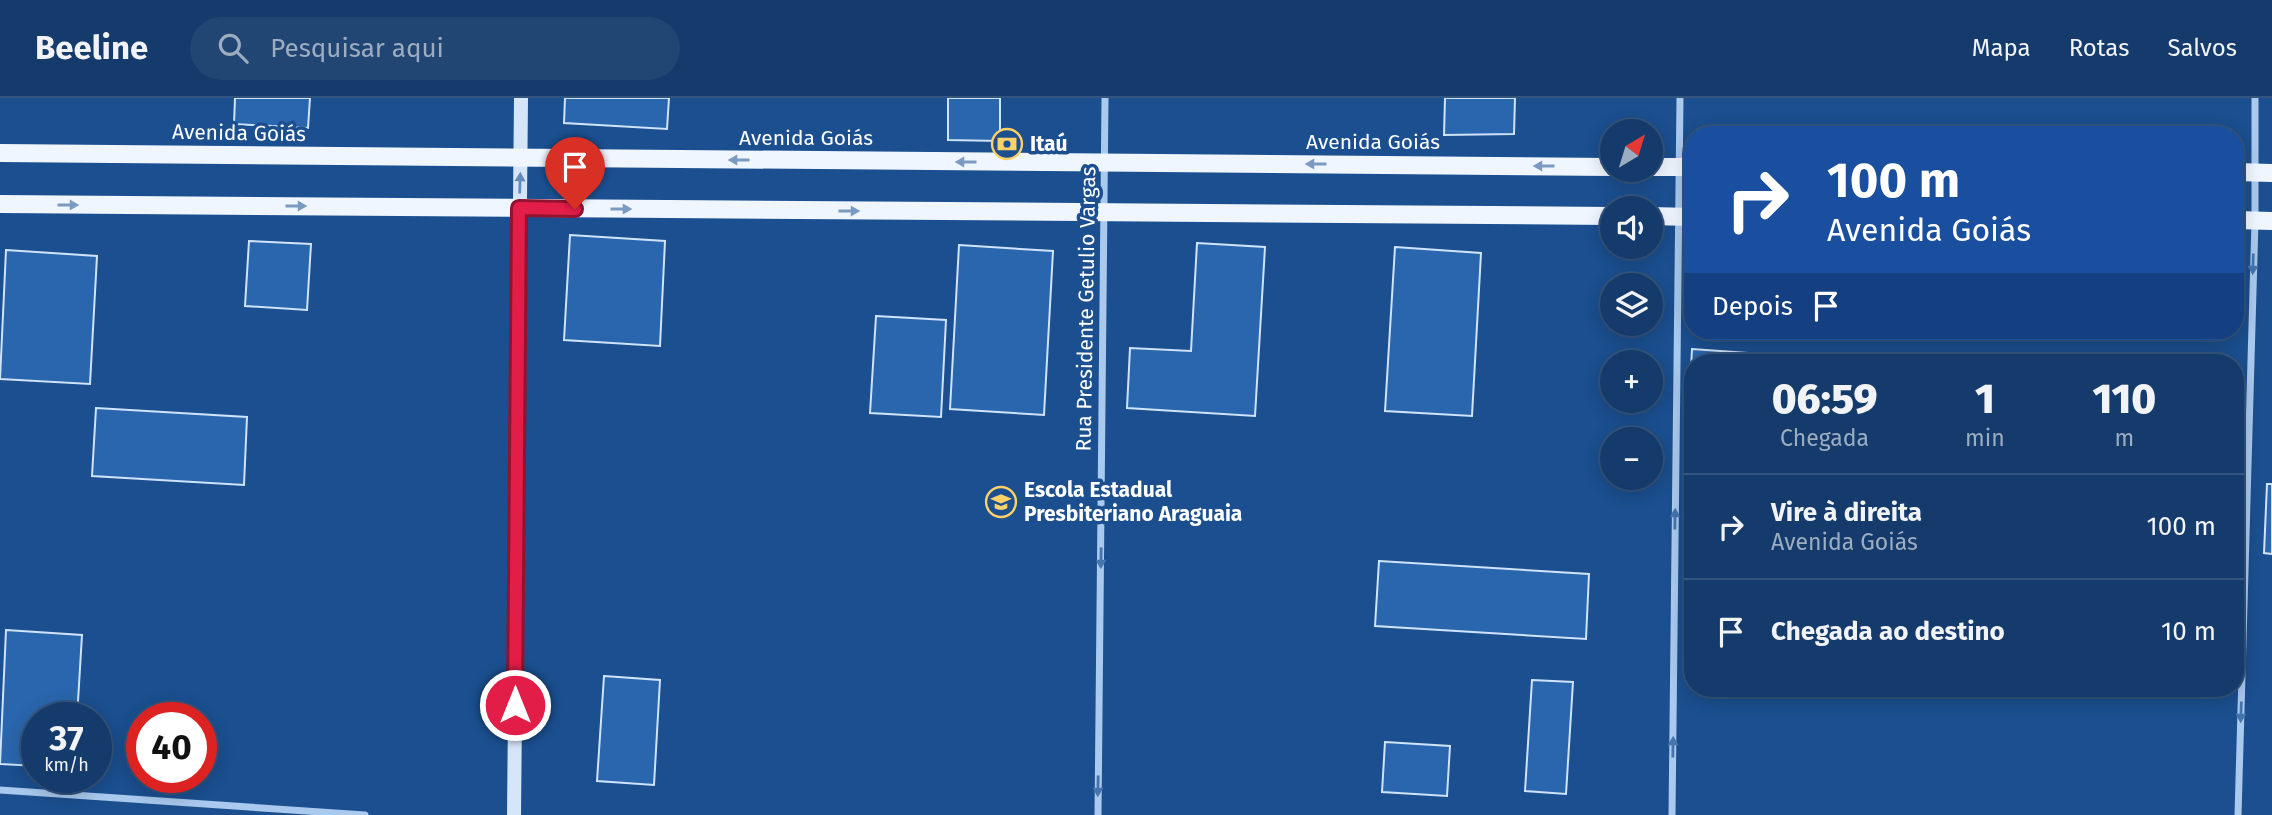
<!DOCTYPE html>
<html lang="pt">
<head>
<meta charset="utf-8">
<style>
  body { margin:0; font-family:"Fira Sans",sans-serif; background:#214673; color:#f1f3f6; height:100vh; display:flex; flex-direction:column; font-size:26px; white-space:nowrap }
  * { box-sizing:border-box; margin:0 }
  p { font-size:23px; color:#9dadc1 }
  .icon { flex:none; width:38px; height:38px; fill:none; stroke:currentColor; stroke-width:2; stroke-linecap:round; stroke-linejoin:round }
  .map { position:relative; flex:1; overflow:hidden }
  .side { position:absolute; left:1684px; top:256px; width:560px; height:343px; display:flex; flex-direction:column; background:#143b6b; border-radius:28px; box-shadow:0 4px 18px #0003,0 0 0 2px #33557e }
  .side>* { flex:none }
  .banner { position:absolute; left:1684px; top:28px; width:560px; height:214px; border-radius:28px; box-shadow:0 4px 18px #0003,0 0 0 2px #33557e; background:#1a4fa0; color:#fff; overflow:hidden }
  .needle { width:46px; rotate:38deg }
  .tools { position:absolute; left:1600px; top:21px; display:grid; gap:14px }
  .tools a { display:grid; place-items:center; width:63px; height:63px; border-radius:50%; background:#143b6b; box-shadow:0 4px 18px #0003,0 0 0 2px #33557e; font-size:35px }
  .speed { position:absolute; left:21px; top:604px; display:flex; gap:14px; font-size:35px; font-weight:700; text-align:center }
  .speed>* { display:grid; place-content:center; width:91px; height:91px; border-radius:50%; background:#143b6b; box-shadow:0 4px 18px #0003,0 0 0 2px #33557e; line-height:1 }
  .speed small { font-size:18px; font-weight:400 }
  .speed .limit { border:10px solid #d22; background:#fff; color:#111 }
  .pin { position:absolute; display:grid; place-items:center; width:60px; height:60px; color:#fff; margin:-72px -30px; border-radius:50% 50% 50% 0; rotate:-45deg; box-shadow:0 0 7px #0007 }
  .pin .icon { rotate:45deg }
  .me { position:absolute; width:77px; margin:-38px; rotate:0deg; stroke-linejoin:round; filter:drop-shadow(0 0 5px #0008) }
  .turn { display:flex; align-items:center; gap:24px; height:147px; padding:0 28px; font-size:32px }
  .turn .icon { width:91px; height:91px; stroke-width:2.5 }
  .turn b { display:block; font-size:49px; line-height:60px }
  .then { display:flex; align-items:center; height:66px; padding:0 28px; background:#0003; gap:14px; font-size:26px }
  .eta { display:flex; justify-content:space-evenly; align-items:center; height:119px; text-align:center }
  .eta b { font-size:42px; font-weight:800; line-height:49px }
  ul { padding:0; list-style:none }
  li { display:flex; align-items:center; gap:21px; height:105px; padding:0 28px; border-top:2px solid #33557e }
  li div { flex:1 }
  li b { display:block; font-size:26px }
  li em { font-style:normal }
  header { display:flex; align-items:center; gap:42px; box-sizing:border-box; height:98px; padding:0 35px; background:#143b6b; border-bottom:2px solid #33557e }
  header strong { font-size:33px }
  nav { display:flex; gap:38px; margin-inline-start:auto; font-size:24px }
  .search { width:490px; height:63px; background:#214673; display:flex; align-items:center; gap:18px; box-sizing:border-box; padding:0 24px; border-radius:38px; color:#9dadc1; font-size:26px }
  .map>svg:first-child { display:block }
  .building { fill:#2a66ad; stroke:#cfe3fa; stroke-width:2 }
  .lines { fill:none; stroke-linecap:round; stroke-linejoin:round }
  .street { stroke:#a9c9ee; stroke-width:7 }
  .secondary { stroke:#d6e6fa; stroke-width:14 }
  .primary { stroke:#f0f6ff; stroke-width:18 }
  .oneway { fill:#7b9ac1 }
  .oneway2 { fill:#668bba }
  .oneway3 { fill:#4674ac }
  .route-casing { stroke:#92132f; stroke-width:18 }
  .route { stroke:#e11d48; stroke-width:12 }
  .labels { text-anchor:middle; stroke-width:7; stroke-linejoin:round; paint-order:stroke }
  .street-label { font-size:21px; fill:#fff; stroke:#1b4f8f }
  .poi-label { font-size:21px; font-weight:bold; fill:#fff; stroke:#1b4f8f; text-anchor:start }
</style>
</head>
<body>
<header>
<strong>Beeline</strong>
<div class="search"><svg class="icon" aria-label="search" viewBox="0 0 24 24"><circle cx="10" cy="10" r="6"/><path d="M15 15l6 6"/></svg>Pesquisar aqui</div>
<nav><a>Mapa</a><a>Rotas</a><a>Salvos</a></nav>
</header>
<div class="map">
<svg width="2272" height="717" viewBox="0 0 2272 717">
  <rect width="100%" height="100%" fill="#1b4f8f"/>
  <path class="building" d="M235,0H310L308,30L234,26Z
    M565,0H669L667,31L564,25Z
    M948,0H1000V43L948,42Z
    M1445,0H1515L1514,36L1444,37Z
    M570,137L665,143L660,248L564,242Z
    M249,143L311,146L307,212L245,208Z
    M1197,145L1265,149L1255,318L1127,310L1130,250L1191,253Z
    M959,147L1053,153L1044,317L950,311Z
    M1395,149L1481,155L1472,318L1385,313Z
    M6,152L97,158L90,286L0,281Z
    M876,218L946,222L941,319L870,315Z
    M1692,251L1792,258V264H1692V326L1688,325Z
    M96,310L247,319L244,387L92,378Z
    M2267,386H2272V456L2264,455Z
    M1379,463L1589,476L1586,541L1375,528Z
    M6,532L82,537L77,620H37V668L0,666Z
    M604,578L660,582L654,687L597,683Z
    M1532,582L1573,584L1566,696L1525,693Z
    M1385,644L1450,648L1447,698L1382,694Z"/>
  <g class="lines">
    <path class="street" d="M0,692L365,717
      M1098,717L1105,0
      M1672,717L1680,0
      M2238,717L2255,123V0"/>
    <path class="secondary" d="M514,717L521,0"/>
    <path class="primary" d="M0,55L1612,69
      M1650,69H1692
      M2235,74L2272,75
      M0,106L1612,118
      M1650,118L1692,119
      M2235,122L2272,123"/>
  </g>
  <defs><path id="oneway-solid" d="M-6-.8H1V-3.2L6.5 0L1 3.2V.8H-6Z" transform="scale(1.75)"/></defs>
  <g class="oneway">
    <use href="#oneway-solid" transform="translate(739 62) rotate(-180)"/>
    <use href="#oneway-solid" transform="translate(966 64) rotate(-180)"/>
    <use href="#oneway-solid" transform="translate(1316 66) rotate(-180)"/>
    <use href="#oneway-solid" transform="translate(1544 68) rotate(-180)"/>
    <use href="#oneway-solid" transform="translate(68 107)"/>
    <use href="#oneway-solid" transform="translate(296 108)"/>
    <use href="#oneway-solid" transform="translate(621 111)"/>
    <use href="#oneway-solid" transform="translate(849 113)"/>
  </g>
  <use class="oneway2" href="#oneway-solid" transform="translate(520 85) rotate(-88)"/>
  <g class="oneway3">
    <use href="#oneway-solid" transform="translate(2253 166) rotate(92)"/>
    <use href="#oneway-solid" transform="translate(1675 421) rotate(-89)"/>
    <use href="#oneway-solid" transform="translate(1101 460) rotate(91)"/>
    <use href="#oneway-solid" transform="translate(2241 614) rotate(92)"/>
    <use href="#oneway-solid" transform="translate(1673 649) rotate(-89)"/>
    <use href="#oneway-solid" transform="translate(1098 688) rotate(91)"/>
  </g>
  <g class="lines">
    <g class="route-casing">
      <path id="route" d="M515,607L519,110L575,111"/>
    </g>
    <use href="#route" class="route"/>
  </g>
  <defs>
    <g id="bank-ring" transform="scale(1.575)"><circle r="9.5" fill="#1b4f8f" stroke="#ffd166" stroke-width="1.5"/><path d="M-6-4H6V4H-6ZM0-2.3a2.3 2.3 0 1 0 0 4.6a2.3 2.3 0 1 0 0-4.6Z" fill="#ffd166"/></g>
    <g id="school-ring" transform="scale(1.575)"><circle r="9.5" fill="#1b4f8f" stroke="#ffd166" stroke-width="1.5"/><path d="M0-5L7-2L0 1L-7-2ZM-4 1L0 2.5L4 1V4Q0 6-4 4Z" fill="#ffd166"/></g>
  </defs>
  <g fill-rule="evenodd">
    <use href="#bank-ring" x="1007" y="46"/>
    <use href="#school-ring" x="1001" y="404"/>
  </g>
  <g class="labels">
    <g class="street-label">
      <text transform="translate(239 35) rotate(1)" y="7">Avenida Goiás</text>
      <text x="806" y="47">Avenida Goiás</text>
      <text x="1373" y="51">Avenida Goiás</text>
      <text transform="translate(1086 211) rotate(-89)" y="7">Rua Presidente Getulio Vargas</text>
    </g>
    <g class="poi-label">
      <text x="1030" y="53">Itaú</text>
      <text x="1024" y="399">Escola Estadual<tspan x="1024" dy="24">Presbiteriano Araguaia</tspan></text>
    </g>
  </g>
</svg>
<div class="tools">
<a><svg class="needle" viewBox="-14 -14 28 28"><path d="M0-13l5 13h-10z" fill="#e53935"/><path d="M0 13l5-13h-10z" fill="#9dadc1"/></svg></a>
<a><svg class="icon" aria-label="sound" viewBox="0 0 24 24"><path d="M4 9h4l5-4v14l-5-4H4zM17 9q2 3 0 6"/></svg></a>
<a><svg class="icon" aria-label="layers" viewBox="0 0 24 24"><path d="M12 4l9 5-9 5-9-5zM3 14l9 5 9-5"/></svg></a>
<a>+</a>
<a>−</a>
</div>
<div class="speed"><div>37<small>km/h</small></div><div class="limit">40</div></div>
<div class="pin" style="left:575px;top:111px;background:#d93025"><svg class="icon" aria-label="arrive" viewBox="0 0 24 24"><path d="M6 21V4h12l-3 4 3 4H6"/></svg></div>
<svg class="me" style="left:515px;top:607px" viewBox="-20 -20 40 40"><circle r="17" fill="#e11d48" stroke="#fff" stroke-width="3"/><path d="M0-11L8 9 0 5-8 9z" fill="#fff"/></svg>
<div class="banner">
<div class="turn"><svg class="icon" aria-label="right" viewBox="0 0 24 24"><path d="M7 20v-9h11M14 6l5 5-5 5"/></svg><div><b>100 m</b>Avenida Goiás</div></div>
<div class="then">Depois<svg class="icon" aria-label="arrive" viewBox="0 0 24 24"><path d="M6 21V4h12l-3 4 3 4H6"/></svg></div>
</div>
<section class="side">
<div class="eta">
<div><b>06:59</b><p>Chegada</p></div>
<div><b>1</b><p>min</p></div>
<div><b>110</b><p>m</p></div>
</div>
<ul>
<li><svg class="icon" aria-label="right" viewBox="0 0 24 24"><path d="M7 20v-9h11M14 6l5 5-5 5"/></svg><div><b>Vire à direita</b><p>Avenida Goiás</p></div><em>100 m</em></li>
<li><svg class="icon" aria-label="arrive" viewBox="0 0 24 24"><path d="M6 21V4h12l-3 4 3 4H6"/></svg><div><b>Chegada ao destino</b></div><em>10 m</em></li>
</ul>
</section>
</div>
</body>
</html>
